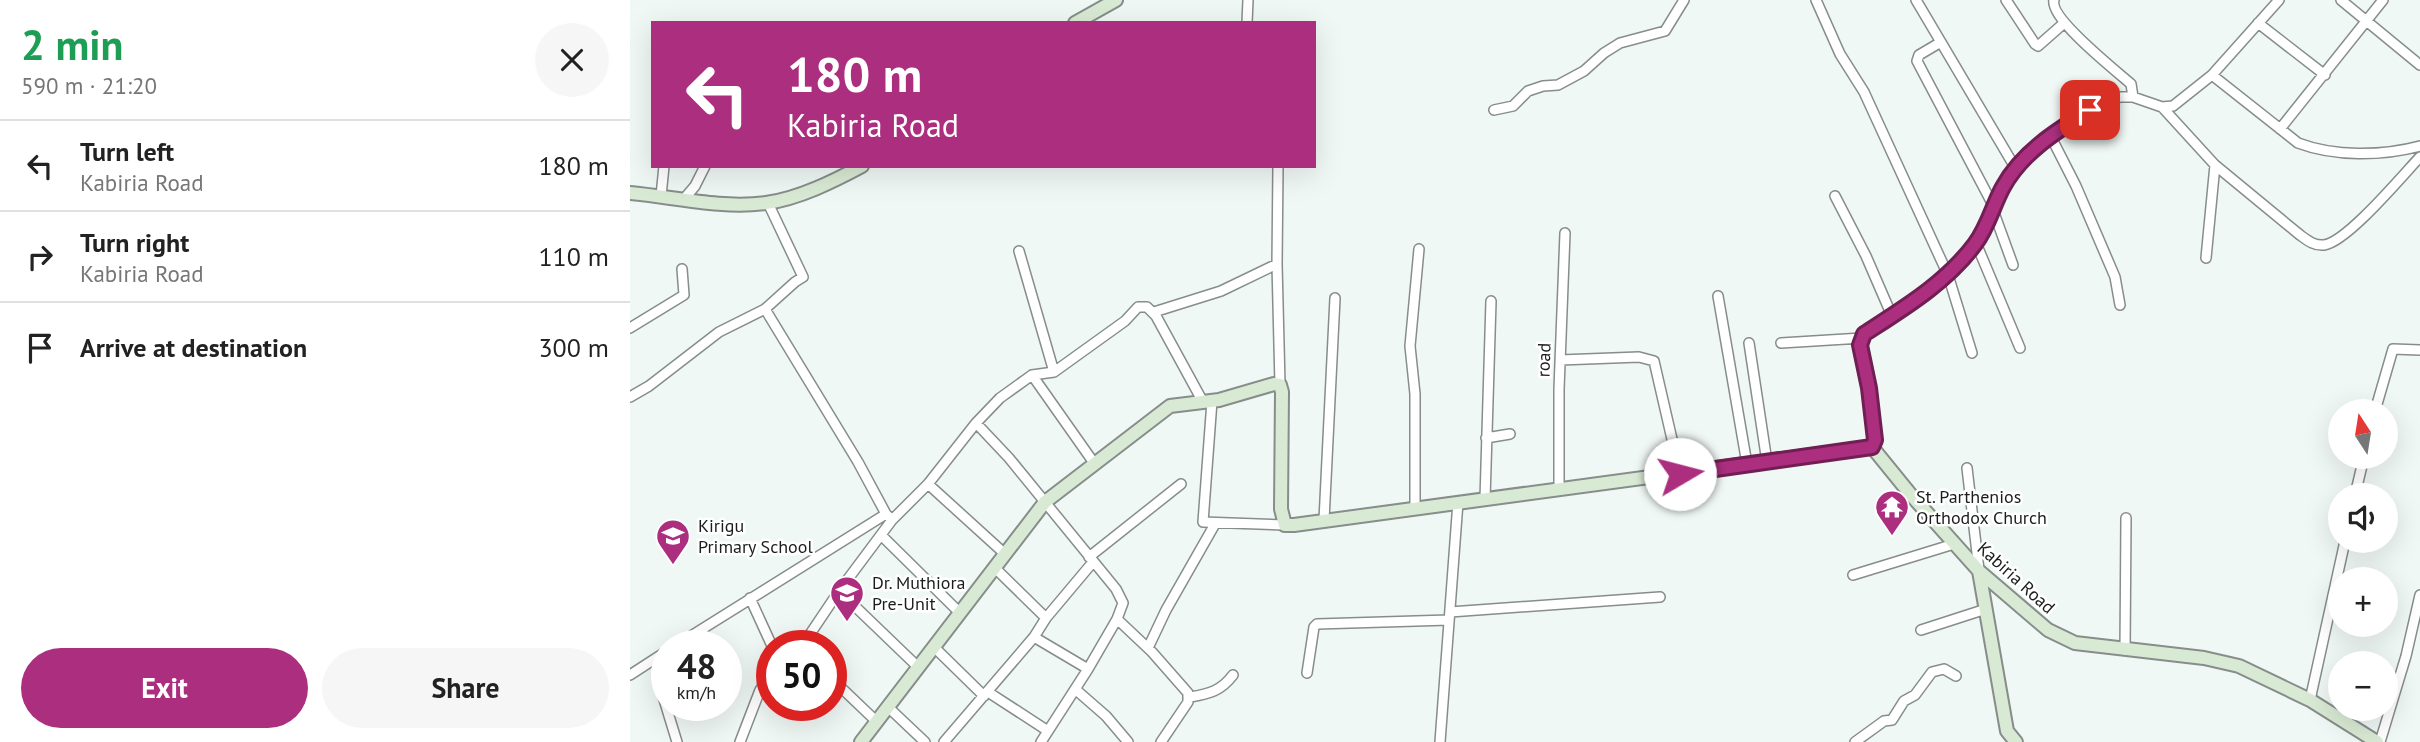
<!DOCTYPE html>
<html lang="en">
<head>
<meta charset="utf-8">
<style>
  body { margin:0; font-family:"PT Sans",sans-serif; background:#f6f6f6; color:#222; height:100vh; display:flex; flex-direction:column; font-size:26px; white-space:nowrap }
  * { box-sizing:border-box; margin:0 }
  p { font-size:23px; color:#767676 }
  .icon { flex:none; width:38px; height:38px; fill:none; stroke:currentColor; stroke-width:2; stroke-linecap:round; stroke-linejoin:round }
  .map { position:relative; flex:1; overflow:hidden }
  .panel { display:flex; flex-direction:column; background:#fff; width:630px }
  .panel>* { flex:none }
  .guide { position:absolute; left:21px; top:21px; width:665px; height:147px; border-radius:0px; box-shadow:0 7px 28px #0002; background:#ac2e7f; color:#fff; overflow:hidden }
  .needle { width:46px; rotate:348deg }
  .buttons { position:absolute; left:1698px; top:399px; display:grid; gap:14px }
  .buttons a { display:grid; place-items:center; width:70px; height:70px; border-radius:50%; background:#fff; box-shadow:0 7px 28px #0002; font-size:35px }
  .speed { position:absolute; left:21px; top:630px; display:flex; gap:14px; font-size:35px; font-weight:700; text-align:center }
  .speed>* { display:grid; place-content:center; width:91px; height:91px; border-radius:50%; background:#fff; box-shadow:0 7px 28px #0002; line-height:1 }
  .speed small { font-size:18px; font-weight:400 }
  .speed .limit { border:10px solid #d22; background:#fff; color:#111 }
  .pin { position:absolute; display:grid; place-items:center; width:60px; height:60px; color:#fff; margin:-30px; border-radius:14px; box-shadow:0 4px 10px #0006 }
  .me { position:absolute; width:77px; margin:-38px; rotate:82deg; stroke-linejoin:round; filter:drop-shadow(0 0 5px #0008) }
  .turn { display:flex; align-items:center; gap:24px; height:147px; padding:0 21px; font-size:32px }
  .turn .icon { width:91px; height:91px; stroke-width:2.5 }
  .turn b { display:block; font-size:49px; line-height:60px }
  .round { display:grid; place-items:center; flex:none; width:74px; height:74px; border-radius:37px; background:#f6f6f6 }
  .summary { display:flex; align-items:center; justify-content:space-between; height:119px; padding:0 21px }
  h1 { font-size:42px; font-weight:600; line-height:52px; color:#1e9e55 }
  .action { display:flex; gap:14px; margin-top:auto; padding:14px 21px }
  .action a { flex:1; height:80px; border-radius:42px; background:#ac2e7f; color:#fff; font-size:28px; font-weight:600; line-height:80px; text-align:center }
  .action a+a { background:#f6f6f6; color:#222 }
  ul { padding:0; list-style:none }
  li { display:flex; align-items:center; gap:21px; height:91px; padding:0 21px; border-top:2px solid #e0e0e0 }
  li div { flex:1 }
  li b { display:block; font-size:26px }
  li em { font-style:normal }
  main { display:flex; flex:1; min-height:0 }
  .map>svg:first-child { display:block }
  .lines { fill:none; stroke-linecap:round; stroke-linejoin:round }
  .street-casing { stroke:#868d8b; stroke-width:12 }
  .secondary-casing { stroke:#868d8b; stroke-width:16 }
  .street { stroke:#fff; stroke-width:9 }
  .secondary { stroke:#d9ead4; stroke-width:12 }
  .route-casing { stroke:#701e53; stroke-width:18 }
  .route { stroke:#ac2e7f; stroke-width:12 }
  .labels { text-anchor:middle; stroke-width:5; stroke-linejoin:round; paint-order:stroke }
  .street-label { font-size:18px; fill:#1a1d1c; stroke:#fff }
  .poi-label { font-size:18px; fill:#1a1d1c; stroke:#fff; text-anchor:start }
</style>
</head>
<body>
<main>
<section class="panel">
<div class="summary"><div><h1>2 min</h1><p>590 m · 21:20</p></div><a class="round"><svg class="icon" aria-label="close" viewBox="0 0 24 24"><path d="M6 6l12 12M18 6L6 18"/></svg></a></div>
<ul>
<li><svg class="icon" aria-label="left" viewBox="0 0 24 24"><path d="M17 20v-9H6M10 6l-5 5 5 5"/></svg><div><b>Turn left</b><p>Kabiria Road</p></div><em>180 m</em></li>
<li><svg class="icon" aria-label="right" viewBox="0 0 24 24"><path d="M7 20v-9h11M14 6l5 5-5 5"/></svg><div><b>Turn right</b><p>Kabiria Road</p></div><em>110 m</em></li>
<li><svg class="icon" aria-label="arrive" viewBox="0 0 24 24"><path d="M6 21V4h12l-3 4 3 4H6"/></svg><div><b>Arrive at destination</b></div><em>300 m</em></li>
</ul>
<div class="action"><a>Exit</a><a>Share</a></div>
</section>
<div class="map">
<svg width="1790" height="742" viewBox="0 0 1790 742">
  <rect width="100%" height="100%" fill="#f0f8f5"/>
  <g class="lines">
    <g class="street-casing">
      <path id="street" d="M1186,0L1210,54L1234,92L1318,275L1342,353
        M1286,0L1386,169
        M1376,0L1405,44L1408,46L1433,24
        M1424,0C1419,18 1485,70 1501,84L1503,97
        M1711,0L1790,65
        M617,23L618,0
        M1628,23L1695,75
        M1311,42L1289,55L1287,61L1364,207
        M1582,75L1668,143C1705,157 1752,156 1790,146
        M1532,107L1585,165L1576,258
        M864,110L883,106L898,91L913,86L928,85L954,71L974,53L990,43L1035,31L1054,0
        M1650,129L1753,0
        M1420,135L1446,186L1485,277L1490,305
        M1585,165L1670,235C1677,240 1684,246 1694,245C1717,242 1772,176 1790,157
        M648,166L647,264L650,385
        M31,196L34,166
        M1205,196L1236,256L1262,316
        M54,199L65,186L75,166
        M138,203L173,277L165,282L135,309L228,462L256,514L262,520
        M1363,210L1383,265
        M1346,243L1390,348
        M389,251L424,372
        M1088,296L1117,464
        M524,312L591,291L647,264
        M0,328L54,295L52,269
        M1119,343L1137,462
        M1151,343L1232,338
        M930,360L1009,357L1024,361L1050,474
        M402,375L464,463
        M0,397L19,386L89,332L135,309
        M582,401L573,522L655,525
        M1745,411L1763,349L1790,350
        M346,423L379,458L486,589L493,603L487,619L458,669L411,742
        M856,438L880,434
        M1242,447L1245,440L1239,389L1230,345L1234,334L1318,275L1346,243L1374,185L1386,169L1420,135L1469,105L1490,97H1503L1532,107L1543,106L1582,75L1649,0
        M1337,468L1349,570
        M298,484L375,554
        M929,488V389L935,233
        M1725,495L1734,457
        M855,499L861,301
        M785,509V394L780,346L789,249
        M694,520L705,298
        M251,535L330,613
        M459,557L551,484
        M365,568L416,618
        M1223,575L1324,544
        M209,591L288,667
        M120,598L142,646
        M820,612L1030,597
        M487,619L522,652L558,693V702L531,742
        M1291,630L1356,609
        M404,637L458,669
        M45,646L256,514
        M172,646L209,591L262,520L298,484L346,423L370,398L402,375L424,372L495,321L508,307H517L526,316L573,402
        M304,647L354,696
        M518,648L536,610L585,524
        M1495,650L1496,518
        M677,673L684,627L687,624L819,620
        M0,675L37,651
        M201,678L246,721
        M445,689L476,716L498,742
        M358,692L418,731
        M32,693L47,742
        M560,697C579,694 591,691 603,675
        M1680,700L1715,541
        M258,707L295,742
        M110,742L130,690L142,673
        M314,742L404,637L416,618L463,562
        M810,742L828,502
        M1225,742L1254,721L1262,720L1274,701L1285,695L1302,672L1314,669L1326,676
        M1750,742L1776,656L1790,595"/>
    </g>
    <g class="secondary-casing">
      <path id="secondary" d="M445,23L486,0
        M0,193C44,197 92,209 136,203C168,199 204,181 232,166
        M1349,571L1377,731L1386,742
        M231,742L415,502L540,406L589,400L644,384L650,385L652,392L651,509L655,525H664L1242,447L1281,495L1349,571L1418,630L1445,643L1574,658L1609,666L1680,700L1747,742"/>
    </g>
    <use href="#street" class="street"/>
    <use href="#secondary" class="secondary"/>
  </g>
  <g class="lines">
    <g class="route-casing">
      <path id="route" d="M1050,474L1242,447L1245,440L1239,388L1230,345L1234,334C1274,308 1316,283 1345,244C1358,227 1363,205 1373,187C1392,152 1428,130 1460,110"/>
    </g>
    <use href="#route" class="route"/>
  </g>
  <defs>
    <g id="temple-pin" transform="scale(1.75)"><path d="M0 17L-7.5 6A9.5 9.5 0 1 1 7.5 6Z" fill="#ac2e7f" stroke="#fff"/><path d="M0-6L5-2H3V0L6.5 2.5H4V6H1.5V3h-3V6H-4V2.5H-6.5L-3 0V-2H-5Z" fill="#fff"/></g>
    <g id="school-pin" transform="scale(1.75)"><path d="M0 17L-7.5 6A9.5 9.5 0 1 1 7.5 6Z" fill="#ac2e7f" stroke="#fff"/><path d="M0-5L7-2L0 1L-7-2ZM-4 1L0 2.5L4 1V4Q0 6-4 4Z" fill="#fff"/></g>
  </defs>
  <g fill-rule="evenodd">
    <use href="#temple-pin" x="1262" y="507"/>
    <use href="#school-pin" x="43" y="536"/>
    <use href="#school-pin" x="217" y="593"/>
  </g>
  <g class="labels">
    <g class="street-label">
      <text transform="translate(914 360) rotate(-88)" y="6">road</text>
      <text transform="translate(1386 578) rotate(42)" y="6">Kabiria Road</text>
    </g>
    <g class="poi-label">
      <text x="1286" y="503">St. Parthenios<tspan x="1286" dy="21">Orthodox Church</tspan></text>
      <text x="68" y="532">Kirigu<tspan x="68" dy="21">Primary School</tspan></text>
      <text x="242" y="589">Dr. Muthiora<tspan x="242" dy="21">Pre-Unit</tspan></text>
    </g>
  </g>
</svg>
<div class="buttons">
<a><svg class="needle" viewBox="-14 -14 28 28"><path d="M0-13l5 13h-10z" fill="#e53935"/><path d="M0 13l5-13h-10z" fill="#767676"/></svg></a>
<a><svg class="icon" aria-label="sound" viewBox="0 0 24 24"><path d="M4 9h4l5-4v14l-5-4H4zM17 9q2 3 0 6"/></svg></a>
<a>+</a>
<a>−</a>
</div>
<div class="speed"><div>48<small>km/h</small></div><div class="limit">50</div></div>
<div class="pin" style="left:1460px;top:110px;background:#d93025"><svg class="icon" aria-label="arrive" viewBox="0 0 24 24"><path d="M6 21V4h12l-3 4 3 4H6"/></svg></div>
<svg class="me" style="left:1050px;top:474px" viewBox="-20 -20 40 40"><circle r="19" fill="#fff"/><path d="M0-13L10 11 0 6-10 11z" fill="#ac2e7f"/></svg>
<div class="guide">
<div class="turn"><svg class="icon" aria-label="left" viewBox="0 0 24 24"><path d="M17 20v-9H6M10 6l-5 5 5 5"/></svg><div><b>180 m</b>Kabiria Road</div></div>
</div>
</div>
</main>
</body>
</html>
